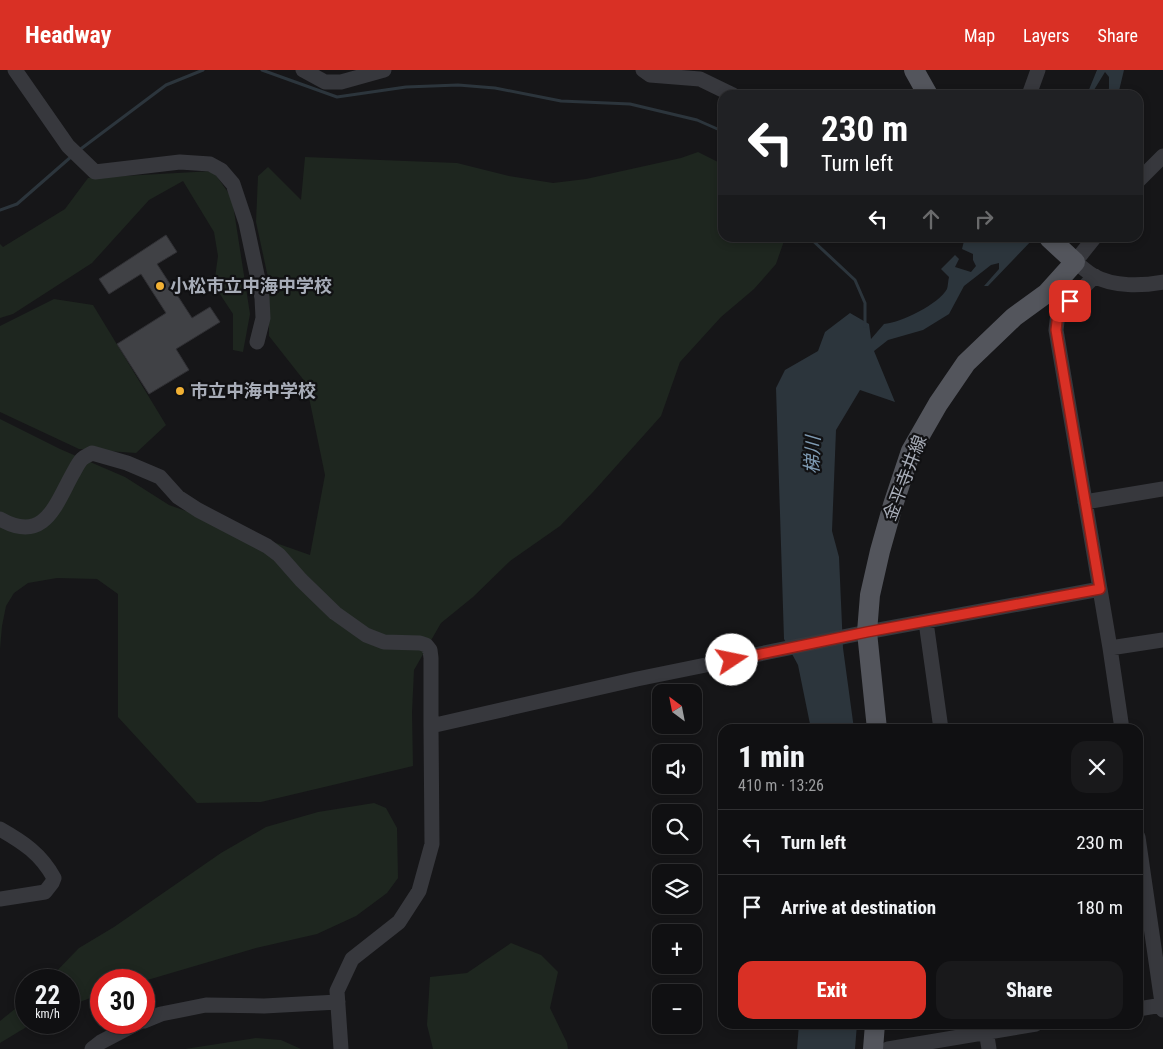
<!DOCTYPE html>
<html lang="en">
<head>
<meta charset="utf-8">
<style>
  body { margin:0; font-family:"Roboto Condensed","Noto Sans JP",sans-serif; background:#19191b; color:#f1f3f6; height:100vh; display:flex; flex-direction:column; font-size:19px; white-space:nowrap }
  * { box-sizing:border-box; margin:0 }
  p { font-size:16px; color:#9c9d9f }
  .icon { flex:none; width:28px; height:28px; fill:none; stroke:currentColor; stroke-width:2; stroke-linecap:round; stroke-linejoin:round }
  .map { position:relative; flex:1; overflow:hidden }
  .panel { position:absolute; left:718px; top:654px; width:425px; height:305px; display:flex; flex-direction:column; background:#101012; border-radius:15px; box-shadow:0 2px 8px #0003,0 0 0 1px #303032 }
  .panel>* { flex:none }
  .banner { position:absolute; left:718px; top:20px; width:425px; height:152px; border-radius:15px; box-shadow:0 2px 8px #0003,0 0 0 1px #303032; background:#202124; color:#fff; overflow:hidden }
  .needle { width:32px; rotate:328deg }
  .tools { position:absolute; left:652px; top:614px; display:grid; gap:10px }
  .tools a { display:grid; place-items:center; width:50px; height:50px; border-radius:10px; background:#101012; box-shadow:0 2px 8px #0003,0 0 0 1px #303032; font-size:25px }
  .speed { position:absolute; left:15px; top:899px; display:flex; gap:10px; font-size:25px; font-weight:700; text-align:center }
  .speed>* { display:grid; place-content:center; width:65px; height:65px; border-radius:50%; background:#101012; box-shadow:0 2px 8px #0003,0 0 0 1px #303032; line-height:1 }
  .speed small { font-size:12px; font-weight:400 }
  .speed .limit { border:8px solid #d22; background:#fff; color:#111 }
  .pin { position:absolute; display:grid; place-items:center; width:42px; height:42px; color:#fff; margin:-21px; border-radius:10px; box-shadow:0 2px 8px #0006 }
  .me { position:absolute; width:55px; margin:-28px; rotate:79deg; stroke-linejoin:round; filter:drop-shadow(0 0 4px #0008) }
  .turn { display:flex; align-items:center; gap:18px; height:105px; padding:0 20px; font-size:22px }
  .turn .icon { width:65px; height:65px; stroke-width:2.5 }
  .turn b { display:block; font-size:35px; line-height:42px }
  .lanes { display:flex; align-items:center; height:48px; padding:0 20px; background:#0003; justify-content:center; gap:25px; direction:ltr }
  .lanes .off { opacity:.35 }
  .round { display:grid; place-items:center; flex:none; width:52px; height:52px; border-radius:15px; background:#19191b }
  .headline { display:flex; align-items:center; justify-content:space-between; height:85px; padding:0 20px }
  h1 { font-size:30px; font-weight:800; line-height:38px }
  .primary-button { display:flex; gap:10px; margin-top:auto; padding:10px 20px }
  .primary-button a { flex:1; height:58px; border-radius:15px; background:#d93025; color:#fff; font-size:20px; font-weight:800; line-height:58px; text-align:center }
  .primary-button a+a { background:#19191b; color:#f1f3f6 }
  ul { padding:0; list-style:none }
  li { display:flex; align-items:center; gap:15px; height:65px; padding:0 20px; border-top:1px solid #303032 }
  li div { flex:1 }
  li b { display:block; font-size:19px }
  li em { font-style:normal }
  header { display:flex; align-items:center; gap:30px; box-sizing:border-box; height:70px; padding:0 25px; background:#d93025; color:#fff }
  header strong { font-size:24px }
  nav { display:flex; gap:28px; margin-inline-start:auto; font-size:18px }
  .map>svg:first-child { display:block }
  .green { fill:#1e261f }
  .water { fill:#2c353c }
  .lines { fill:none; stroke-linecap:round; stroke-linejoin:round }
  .stream { stroke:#2c353c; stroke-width:3 }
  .building { fill:#404145; stroke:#303034 }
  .minor { stroke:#37383d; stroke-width:15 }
  .major { stroke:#53555c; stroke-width:20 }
  .route-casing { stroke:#8d1f18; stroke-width:12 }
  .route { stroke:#d93025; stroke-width:9 }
  .poi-dot { fill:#f2b134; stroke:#111113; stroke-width:2 }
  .labels { text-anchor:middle; stroke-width:4.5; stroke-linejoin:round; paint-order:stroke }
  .poi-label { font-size:18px; font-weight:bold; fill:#a8adb8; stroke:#111113; text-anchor:start }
  .street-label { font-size:18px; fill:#a8adb8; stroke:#111113 }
  .water-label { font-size:19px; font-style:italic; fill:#7f9bb3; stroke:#111113 }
</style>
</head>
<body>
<header>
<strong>Headway</strong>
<nav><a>Map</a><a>Layers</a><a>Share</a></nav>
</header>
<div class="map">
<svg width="1163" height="979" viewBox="0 0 1163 979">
  <rect width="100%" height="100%" fill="#161618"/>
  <path class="green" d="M698,82L722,94V168H785L776,194L754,219L721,247L680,292L661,346L593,422L560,456L510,491L473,527L441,553L414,600L412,642L413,696L261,732L197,733L118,647V524L97,509L57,508L28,513L14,523L6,536L2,556L0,579V349L60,379L125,407L169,435L310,485L325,405L306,313L269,266V212L256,152L258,106L268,97L301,130L305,87L457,93L509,106L553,113L586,109L681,88Z
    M213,101L232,128L250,244L243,282L233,280V244L214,215L218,186L214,162L183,111L149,130L92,193L13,244L0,248V174L3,177L65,139L88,108Z
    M54,229L93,235L166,355L136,383L79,379L0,342V256Z
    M374,733L386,738L397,758L398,808L387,823L356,846L317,864L256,878L144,911L101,910V924L69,936V910H48L79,878L114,857L221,783L266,757L318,742Z
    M511,873L541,885L558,902L550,938L567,973L568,979H433L427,955L430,907L467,903Z
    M26,930V952L33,953L0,973V951Z
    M256,968L281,970L301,979H185Z"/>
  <path class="water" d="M1097,0H1124L1118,25H1107L1109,18V7L1105,2L1094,20L1088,25H1083L1088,22Z
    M967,168H1034L988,216H984L999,199V193L991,195L964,216L949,244L923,260L888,270L874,281L895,332L860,320L836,360L832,461L839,487L843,578L854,659H811L798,595L784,569L776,318L785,300L818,281L825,262L850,243L869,254L871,269L884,254C900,253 939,234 947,219C948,216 948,211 949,207L941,199L955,185L959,189L955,197L971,202L976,196L973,190V184L962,179L964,171Z
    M799,954H857L855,979H797Z"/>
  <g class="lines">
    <path class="stream" d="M262,0L337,27L406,17L458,15L495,18L561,31L630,34L697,50L722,61
      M78,81L166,15L203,0
      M0,140L17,134L72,86
      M810,168L855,210L865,233V256"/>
  </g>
  <path class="building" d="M166,165L177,182L157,194L192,248L210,237L220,252L176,279L189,300L149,324L117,274L166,243L141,204L109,224L99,209Z"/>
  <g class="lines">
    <path class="minor" d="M15,0L68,76L95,102L180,92L210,94L221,100L233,114L246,153L262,228L263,248L257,272
      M303,0L325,12H341L384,0
      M643,0L650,5L700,9L733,25
      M1029,25L1038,0
      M1138,111L1163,86
      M1094,168L1075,192C1081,196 1087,202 1094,206C1114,217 1142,216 1163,212
      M1095,206L1058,243L1056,260L1110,578L1122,659
      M1085,432L1163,419
      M0,449C44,474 55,436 72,405C75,400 78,393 82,389C85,386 89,385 92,383L127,393L160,407L178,427L198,440L267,476L279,485L301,510L335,543L366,565L384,572L420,573L426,575L430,580L431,588V656
      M926,552L941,659
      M1110,578L1163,570
      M0,759C23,772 41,784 54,808L52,813L45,822L0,829
      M1138,767L1163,940
      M1138,939L1163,935
      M144,951L161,944L206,935L264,936L338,932
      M985,954L989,979
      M92,979L101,972L139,952
      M341,979L337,921L352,889L399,852L419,821L432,774L431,656L637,609L867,562L1100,519
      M888,979L1036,954"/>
    <path class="major" d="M914,0L928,25
      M877,659L867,562L870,525L880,481L893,435L911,381L938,334L966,293L1014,247L1047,223L1075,192L1049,168
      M873,979L875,954"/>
  </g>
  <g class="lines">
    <g class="route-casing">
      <path id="route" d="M732,590L867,562L1100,519L1056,260L1058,243L1070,231"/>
    </g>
    <use href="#route" class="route"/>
  </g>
  <g class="poi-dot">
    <circle cx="160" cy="216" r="5"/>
    <circle cx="180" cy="321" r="5"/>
  </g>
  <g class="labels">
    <g class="poi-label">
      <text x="170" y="222">小松市立中海中学校</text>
      <text x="190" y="327">市立中海中学校</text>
    </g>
    <g class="street-label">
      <text transform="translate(905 408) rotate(-69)" y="6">金平寺井線</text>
    </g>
    <g class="water-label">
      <text transform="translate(812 385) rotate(-88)" y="7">梯川</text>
    </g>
  </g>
</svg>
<div class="tools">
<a><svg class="needle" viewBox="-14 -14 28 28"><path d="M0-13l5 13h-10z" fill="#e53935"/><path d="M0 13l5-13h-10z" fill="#9c9d9f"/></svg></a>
<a><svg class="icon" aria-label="sound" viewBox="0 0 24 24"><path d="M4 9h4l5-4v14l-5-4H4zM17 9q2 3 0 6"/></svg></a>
<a><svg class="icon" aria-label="search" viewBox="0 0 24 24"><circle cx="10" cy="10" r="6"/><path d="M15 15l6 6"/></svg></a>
<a><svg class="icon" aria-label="layers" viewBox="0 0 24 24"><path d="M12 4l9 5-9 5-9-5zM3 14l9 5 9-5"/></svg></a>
<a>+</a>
<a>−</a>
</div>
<div class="speed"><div>22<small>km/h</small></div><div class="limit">30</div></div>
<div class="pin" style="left:1070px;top:231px;background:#d93025"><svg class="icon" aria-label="arrive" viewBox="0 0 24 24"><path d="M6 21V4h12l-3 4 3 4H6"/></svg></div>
<svg class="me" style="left:732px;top:590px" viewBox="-20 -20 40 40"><circle r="19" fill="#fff"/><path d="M0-13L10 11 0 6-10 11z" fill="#d93025"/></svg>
<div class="banner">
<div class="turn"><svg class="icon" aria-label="left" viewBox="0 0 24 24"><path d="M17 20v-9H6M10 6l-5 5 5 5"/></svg><div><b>230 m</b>Turn left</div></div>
<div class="lanes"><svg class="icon" aria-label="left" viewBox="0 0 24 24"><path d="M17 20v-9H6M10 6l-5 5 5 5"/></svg><svg class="icon off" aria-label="ahead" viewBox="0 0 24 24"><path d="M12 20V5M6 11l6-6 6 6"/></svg><svg class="icon off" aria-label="right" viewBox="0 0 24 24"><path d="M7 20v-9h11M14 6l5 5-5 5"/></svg></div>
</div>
<section class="panel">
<div class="headline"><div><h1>1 min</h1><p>410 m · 13:26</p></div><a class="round"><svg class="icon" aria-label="close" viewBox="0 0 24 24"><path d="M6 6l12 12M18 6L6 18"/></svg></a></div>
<ul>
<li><svg class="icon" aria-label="left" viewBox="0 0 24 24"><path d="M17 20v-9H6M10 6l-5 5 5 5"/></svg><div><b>Turn left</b></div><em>230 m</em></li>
<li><svg class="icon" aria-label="arrive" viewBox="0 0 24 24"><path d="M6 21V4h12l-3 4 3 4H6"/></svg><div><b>Arrive at destination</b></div><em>180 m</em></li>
</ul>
<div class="primary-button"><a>Exit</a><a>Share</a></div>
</section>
</div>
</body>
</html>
